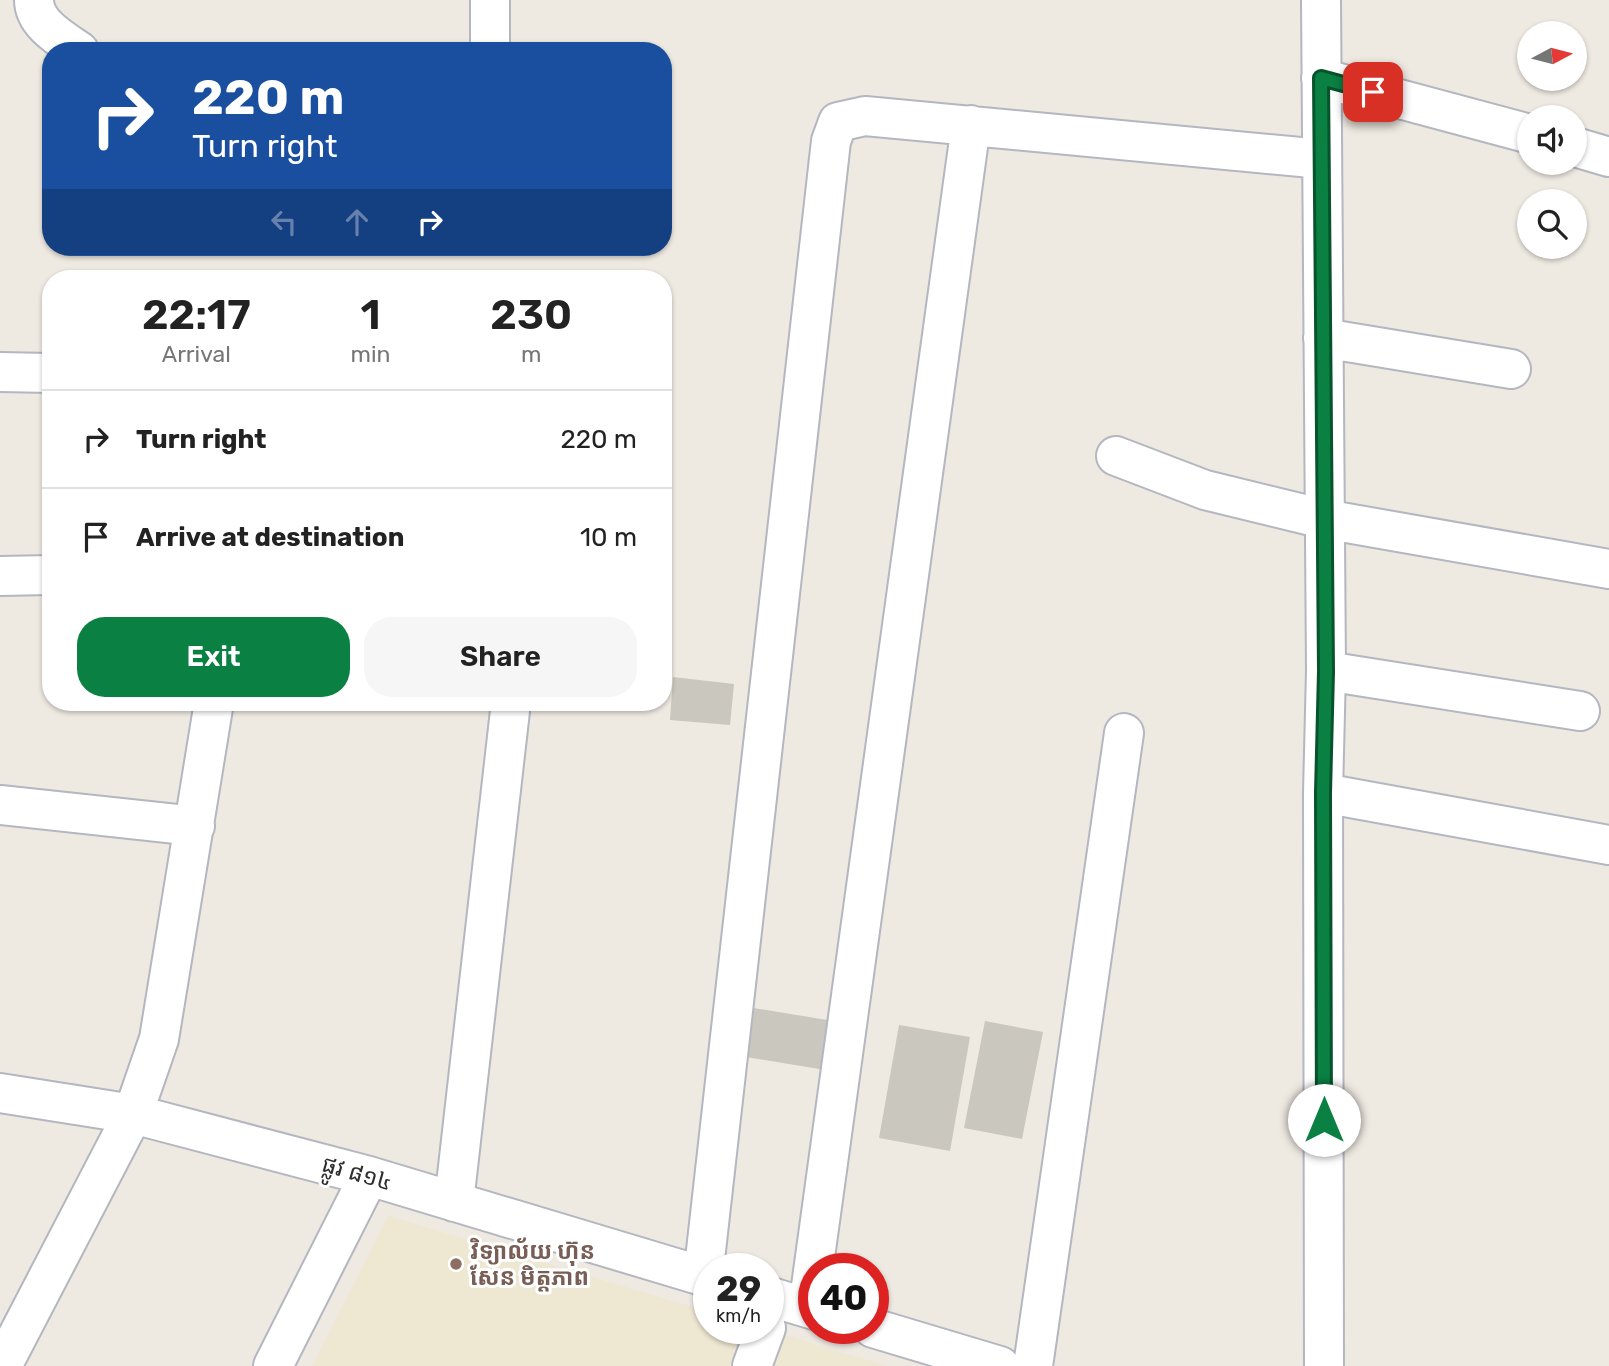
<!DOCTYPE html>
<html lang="en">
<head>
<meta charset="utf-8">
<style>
  body { margin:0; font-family:Rubik,"Noto Sans Khmer",sans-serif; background:#f6f6f6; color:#222; height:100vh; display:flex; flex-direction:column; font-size:26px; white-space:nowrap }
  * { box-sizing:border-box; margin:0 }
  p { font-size:23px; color:#767676 }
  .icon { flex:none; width:38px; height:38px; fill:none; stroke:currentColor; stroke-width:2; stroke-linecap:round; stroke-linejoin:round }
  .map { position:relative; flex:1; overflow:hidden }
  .panel { position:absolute; left:42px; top:270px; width:630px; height:441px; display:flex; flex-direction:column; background:#fff; border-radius:28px; box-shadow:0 2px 5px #0004 }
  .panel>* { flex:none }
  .guide { position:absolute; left:42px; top:42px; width:630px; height:214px; border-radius:28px; box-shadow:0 2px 5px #0004; background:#1a4fa0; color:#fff; overflow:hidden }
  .needle { width:46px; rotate:83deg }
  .buttons { position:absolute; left:1517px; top:21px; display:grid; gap:14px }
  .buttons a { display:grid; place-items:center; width:70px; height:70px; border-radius:50%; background:#fff; box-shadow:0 2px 5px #0004; font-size:35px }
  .speed { position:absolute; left:693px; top:1253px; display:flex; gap:14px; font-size:35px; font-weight:700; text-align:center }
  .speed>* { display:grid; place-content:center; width:91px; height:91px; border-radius:50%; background:#fff; box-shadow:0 2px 5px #0004; line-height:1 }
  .speed small { font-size:18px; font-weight:400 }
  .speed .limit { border:10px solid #d22; background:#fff; color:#111 }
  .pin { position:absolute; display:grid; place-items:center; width:60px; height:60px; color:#fff; margin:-30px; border-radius:14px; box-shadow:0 4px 10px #0006 }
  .me { position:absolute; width:77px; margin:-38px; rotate:0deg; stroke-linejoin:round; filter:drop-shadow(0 0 5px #0008) }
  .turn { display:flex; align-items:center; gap:24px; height:147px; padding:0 35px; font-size:32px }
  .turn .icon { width:91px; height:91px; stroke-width:2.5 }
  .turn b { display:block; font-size:49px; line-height:60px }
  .lanes { display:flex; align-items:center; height:66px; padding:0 35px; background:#0003; justify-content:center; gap:35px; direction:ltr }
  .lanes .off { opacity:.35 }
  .eta { display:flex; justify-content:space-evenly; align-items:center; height:119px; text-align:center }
  .eta b { font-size:42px; font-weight:600; line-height:49px }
  .cta { display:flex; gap:14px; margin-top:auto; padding:14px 35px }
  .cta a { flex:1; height:80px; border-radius:28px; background:#0b8043; color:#fff; font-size:28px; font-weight:600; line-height:80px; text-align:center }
  .cta a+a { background:#f6f6f6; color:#222 }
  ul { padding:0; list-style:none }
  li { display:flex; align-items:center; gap:21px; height:98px; padding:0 35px; border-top:2px solid #e0e0e0 }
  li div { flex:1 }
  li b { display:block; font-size:26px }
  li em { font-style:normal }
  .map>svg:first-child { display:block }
  .education { fill:#eee7d2 }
  .building { fill:#cac7bf }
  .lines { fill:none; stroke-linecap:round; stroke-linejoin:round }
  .minor-casing { stroke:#b4b6c0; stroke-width:42 }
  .minor { stroke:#fff; stroke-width:38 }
  .route-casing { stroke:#07532c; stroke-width:18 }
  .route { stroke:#0b8043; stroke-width:12 }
  .education-dot { fill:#8d6e63; stroke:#fff; stroke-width:2.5 }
  .labels { text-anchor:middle; stroke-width:6; stroke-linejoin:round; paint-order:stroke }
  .street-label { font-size:23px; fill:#2d2d2d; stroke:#fff }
  .education-label { font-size:23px; font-weight:bold; fill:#785e54; stroke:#fff; text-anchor:start }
</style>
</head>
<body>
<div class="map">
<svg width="1609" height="1366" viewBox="0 0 1609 1366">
  <rect width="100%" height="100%" fill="#eee9e1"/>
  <path class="education" d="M388,1216L709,1312V1328H762L887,1366H312Z"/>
  <path class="building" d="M673,677L734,684L730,725L670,720Z
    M748,1007L833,1021L825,1070L740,1056Z
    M985,1021L1043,1032L1022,1139L964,1128Z
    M899,1025L970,1037L950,1151L879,1138Z"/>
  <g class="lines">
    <g class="minor-casing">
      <path id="minor" d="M34,0C34,24 62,39 79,51
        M1321,0L1326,671L1323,793L1324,1366
        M490,51V0
        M1321,78L1530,134
        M1575,147L1609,157
        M1323,338L1511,369
        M0,372L51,373
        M1116,456L1205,490L1324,519L1609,569
        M0,576L51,575
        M1326,671L1580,711
        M1323,793L1609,845
        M0,805L195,826
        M0,1093L133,1114L369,1176L709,1278
        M454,1202L511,702
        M703,1277L831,141L838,122L865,116L1322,159
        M768,1296L814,1310
        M808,1308L971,125
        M873,1328L1000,1366
        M2,1366L133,1114L159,1039L214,702
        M273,1366L369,1176
        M752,1366L766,1328
        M1033,1366L1124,733"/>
    </g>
    <use href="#minor" class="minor"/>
  </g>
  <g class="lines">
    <g class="route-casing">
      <path id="route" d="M1324,1120L1323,793L1326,671L1321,78L1373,92"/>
    </g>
    <use href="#route" class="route"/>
  </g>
  <circle class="education-dot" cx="456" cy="1264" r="7"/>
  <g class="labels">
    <g class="street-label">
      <text transform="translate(357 1173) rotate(16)" y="8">ផ្លូវ ៨១៤</text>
    </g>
    <g class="education-label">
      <text x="470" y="1259">វិទ្យាល័យ ហ៊ុន<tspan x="470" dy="26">សែន មិត្តភាព</tspan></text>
    </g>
  </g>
</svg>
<div class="buttons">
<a><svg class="needle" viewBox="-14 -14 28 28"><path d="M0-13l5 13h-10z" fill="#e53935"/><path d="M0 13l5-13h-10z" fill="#767676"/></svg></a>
<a><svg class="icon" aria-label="sound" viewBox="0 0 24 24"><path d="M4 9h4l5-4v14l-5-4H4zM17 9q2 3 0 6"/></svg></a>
<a><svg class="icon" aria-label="search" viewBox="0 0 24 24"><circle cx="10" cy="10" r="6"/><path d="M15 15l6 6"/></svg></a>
</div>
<div class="speed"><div>29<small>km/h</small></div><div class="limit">40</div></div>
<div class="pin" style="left:1373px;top:92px;background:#d93025"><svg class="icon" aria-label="arrive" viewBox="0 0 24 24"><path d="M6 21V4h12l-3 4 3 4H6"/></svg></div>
<svg class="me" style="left:1324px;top:1120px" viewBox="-20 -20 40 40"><circle r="19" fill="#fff"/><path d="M0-13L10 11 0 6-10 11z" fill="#0b8043"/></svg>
<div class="guide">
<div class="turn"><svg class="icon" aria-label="right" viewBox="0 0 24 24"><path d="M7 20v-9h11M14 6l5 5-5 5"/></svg><div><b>220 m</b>Turn right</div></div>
<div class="lanes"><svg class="icon off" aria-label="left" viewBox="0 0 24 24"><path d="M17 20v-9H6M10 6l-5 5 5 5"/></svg><svg class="icon off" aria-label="ahead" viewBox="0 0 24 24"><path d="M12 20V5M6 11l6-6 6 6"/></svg><svg class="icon" aria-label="right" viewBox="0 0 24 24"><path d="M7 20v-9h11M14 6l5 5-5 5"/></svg></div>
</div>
<section class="panel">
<div class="eta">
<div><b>22:17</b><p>Arrival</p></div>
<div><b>1</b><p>min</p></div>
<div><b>230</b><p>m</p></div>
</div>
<ul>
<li><svg class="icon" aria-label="right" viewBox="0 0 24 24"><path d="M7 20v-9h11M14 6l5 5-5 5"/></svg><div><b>Turn right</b></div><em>220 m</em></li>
<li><svg class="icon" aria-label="arrive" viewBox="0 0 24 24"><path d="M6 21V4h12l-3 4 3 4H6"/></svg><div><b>Arrive at destination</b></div><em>10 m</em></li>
</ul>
<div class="cta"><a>Exit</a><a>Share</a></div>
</section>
</div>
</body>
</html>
